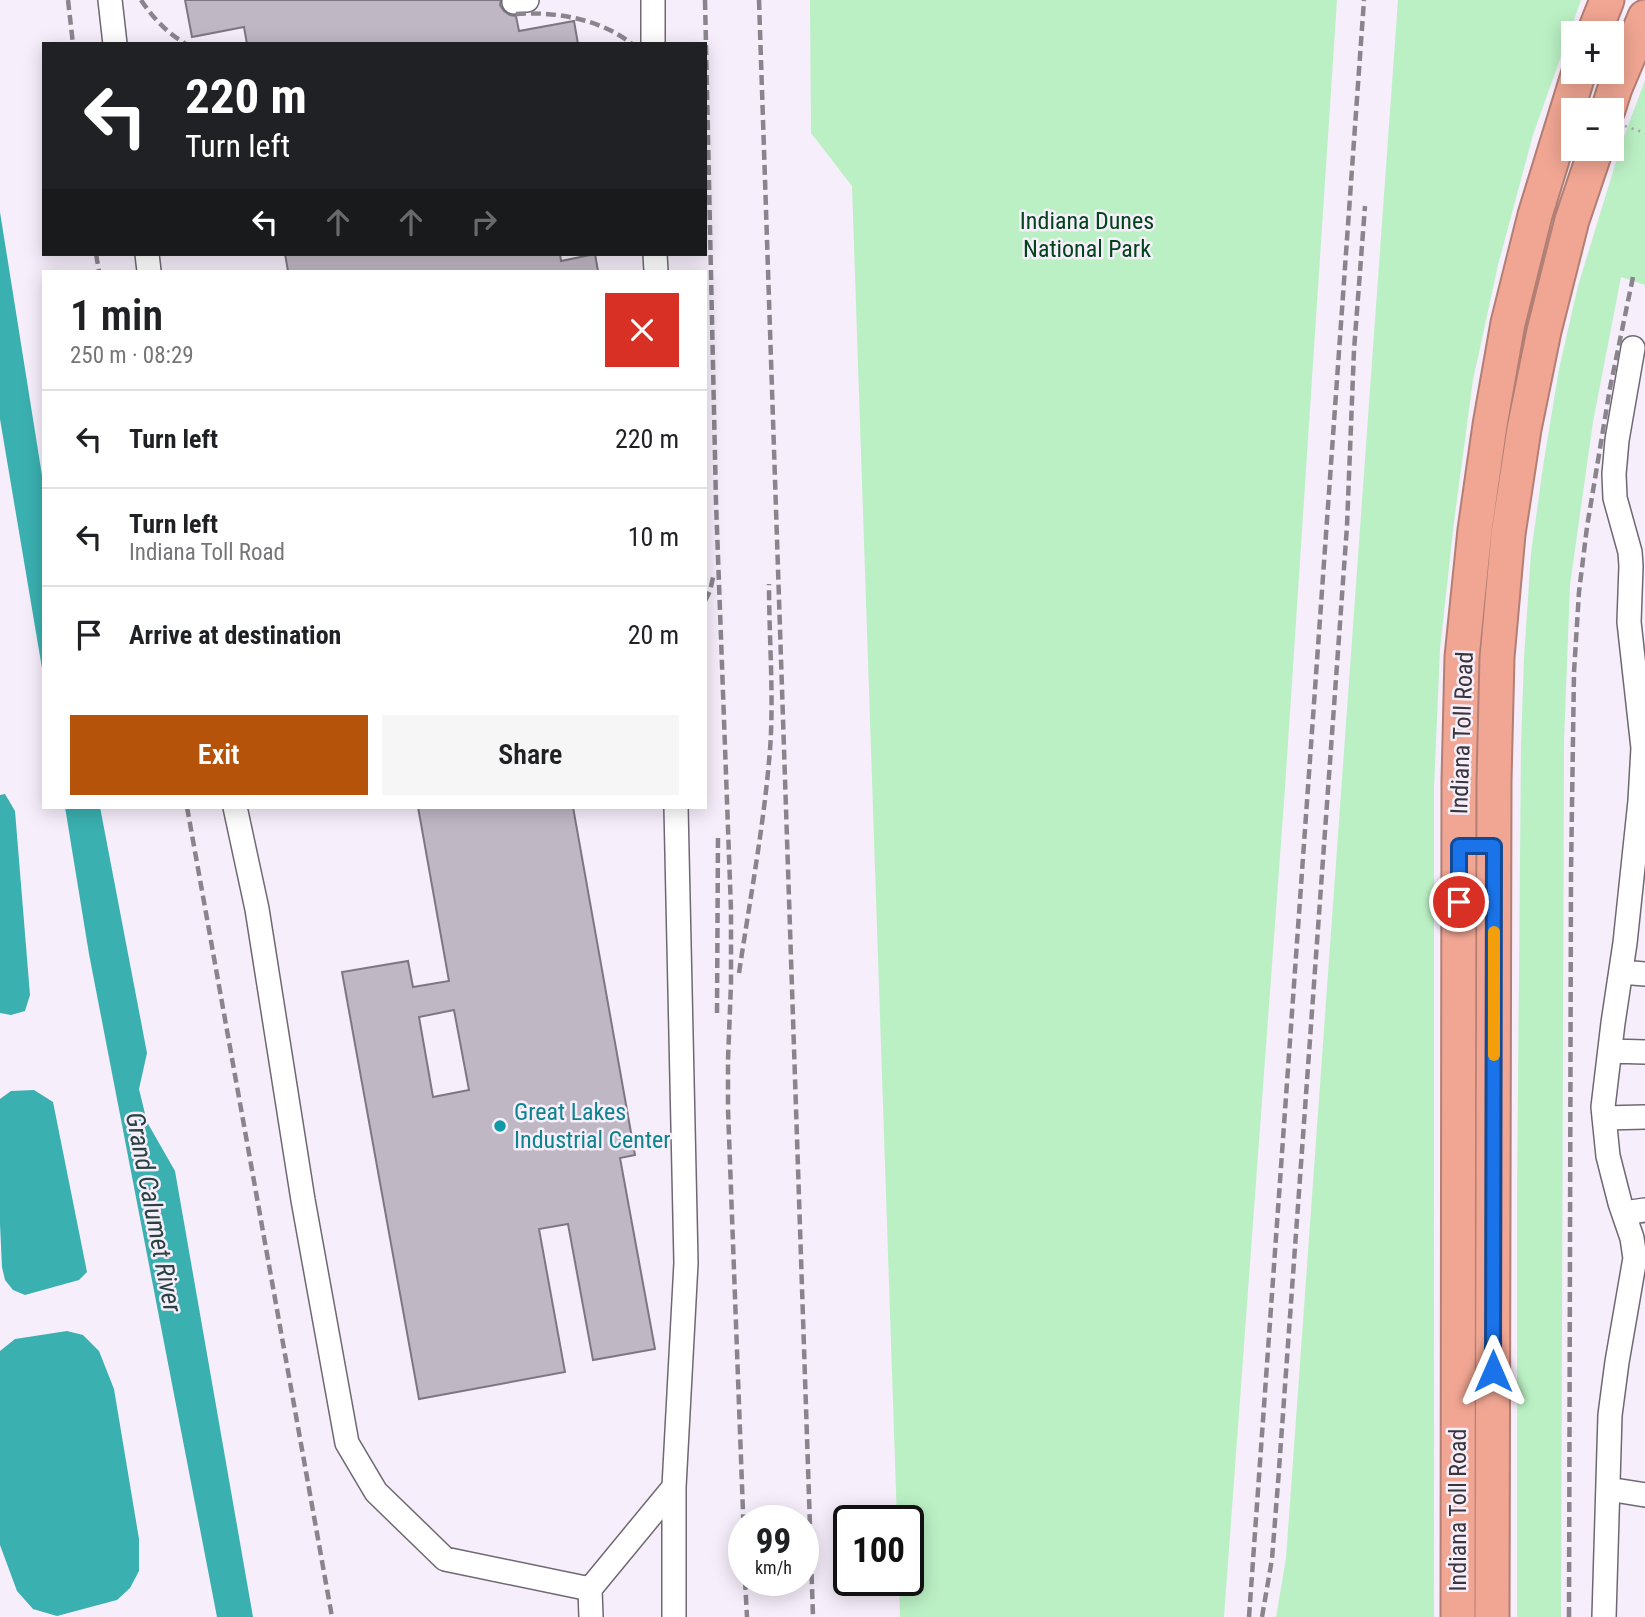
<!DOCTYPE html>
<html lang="en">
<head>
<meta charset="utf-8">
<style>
  body { margin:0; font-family:"Roboto Condensed",sans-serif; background:#f6f6f6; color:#202124; height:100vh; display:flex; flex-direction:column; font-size:26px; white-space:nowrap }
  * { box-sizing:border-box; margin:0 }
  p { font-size:23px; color:#757577 }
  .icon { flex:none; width:38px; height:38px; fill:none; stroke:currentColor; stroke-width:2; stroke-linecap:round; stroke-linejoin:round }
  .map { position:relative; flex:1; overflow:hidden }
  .sheet { position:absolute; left:42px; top:270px; width:665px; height:539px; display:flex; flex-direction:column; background:#fff; border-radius:0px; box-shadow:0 4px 18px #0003 }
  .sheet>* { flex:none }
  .banner { position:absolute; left:42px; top:42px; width:665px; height:214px; border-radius:0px; box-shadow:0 4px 18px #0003; background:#202124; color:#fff; overflow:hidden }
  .buttons { position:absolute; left:1561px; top:21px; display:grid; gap:14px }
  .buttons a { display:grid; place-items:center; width:63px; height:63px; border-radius:0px; background:#fff; box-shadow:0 4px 18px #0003; font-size:35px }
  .speed { position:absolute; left:728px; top:1505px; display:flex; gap:14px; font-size:35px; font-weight:700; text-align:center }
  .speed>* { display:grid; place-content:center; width:91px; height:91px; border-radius:50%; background:#fff; box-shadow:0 4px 18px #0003; line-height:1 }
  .speed small { font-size:18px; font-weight:400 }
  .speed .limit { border:4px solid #111; border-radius:10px; background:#fff; color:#111 }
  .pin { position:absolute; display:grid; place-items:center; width:60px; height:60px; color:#fff; margin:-30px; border:4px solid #fff; border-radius:50%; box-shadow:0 2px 7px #0007 }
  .me { position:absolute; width:77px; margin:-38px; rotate:0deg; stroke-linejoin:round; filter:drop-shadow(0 0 5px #0008) }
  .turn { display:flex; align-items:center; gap:24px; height:147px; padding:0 28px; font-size:32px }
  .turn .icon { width:91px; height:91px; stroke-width:2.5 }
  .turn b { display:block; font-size:49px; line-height:60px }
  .lanes { display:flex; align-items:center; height:66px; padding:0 28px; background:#0003; justify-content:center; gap:35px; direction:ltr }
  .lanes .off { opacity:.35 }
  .round { display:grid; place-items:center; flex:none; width:74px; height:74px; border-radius:0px; background:#f6f6f6 }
  .summary { display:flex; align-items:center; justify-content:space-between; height:119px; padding:0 28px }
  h1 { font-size:42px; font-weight:600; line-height:52px }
  .primary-button { display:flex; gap:14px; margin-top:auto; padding:14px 28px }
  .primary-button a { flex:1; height:80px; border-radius:0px; background:#b45309; color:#fff; font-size:28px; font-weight:600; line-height:80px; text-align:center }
  .primary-button a+a { background:#f6f6f6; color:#202124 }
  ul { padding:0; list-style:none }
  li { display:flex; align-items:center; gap:21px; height:98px; padding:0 28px; border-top:2px solid #e0e0e0 }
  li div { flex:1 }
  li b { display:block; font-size:26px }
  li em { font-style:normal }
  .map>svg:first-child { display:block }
  .green { fill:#bbf0c4 }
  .water { fill:#3ab0b0 }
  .building { fill:#bfb7c4; stroke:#7e7782; stroke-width:2; fill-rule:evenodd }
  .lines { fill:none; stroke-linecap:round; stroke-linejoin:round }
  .minor-casing { stroke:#6f6873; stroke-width:26 }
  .highway-casing { stroke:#b17f74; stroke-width:37 }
  .path { stroke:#a8a2ac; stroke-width:2.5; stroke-dasharray:2 5; stroke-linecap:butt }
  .minor { stroke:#fff; stroke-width:23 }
  .highway { stroke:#f1a693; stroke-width:33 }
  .rail { stroke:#8a858d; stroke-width:4.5; stroke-dasharray:10 5; stroke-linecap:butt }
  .route-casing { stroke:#114b97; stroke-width:18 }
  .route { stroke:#1a73e8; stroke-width:12 }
  .slow { stroke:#f59e0b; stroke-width:12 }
  .culture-dot { fill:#0f9aa8; stroke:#f6eefb; stroke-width:2.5 }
  .labels { text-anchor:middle; stroke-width:5; stroke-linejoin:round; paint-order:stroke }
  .park-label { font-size:24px; fill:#00441a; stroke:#f6eefb }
  .street-label { font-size:24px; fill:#39363b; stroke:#f6eefb }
  .culture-label { font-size:24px; fill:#0d838f; stroke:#f6eefb; text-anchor:start }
  .water-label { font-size:26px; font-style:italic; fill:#284141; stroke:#f6eefb }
</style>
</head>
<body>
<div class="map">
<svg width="1645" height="1617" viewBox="0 0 1645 1617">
  <rect width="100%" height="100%" fill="#f6eefb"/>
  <path class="green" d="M810,0H1337L1285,788L1224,1617H900L899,1580H908V1521H897L852,186L811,133Z
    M1398,0H1581L1533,135L1498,265L1473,380L1454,522L1440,649L1434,789V1617H1276L1286,1558Z
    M1645,80V285L1621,277L1593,422L1570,585L1564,741L1561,1617H1517V1197L1521,745L1524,658L1531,553L1544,460L1559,369L1578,286L1622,142Z"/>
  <path class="water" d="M0,212L44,488V680L0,419Z
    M5,794L15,811L30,995L25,1011L11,1015L0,1013V795Z
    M65,807H100L147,1053L139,1089L147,1122L175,1171L253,1617H217L89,954Z
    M34,1090L53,1102L87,1272L79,1280L25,1295L13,1290L5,1280L2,1267L0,1224V1099L11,1091Z
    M67,1331L83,1335L99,1351L114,1389L139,1539V1571L130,1588L117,1600L57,1616L33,1609L17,1591L0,1545V1351L15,1339Z"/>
  <path class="building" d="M185,0H501L500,5L504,11L510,15L516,16L519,31L574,21L578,44H247L244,27L192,37Z
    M285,254H560L561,261L595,254L598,271H288Z
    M418,807H573L635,1155L620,1158L655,1349L593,1360L568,1224L539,1229L565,1372L419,1399L342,972L408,961L413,987L449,981ZM454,1010L469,1090L433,1097L419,1017Z"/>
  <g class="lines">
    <g class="minor-casing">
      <path id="minor" d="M110,0L115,44
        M653,0V44
        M514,2L527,0
        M147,254L149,271
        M655,254L656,271
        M235,807L257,909L303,1200L347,1443L376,1492L445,1559L590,1589
        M1621,972L1645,974
        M1610,1051L1645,1052
        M1604,1118L1645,1117
        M1624,1213L1645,1210
        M674,1487V1617
        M1608,1489L1645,1495
        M591,1617L590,1589L674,1487L686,1263L676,807
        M1604,1617L1610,1415L1617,1362L1635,1258L1632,1238L1620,1203L1608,1156L1603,1107L1613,1023L1625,943L1640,801L1643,748L1629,622L1631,566L1630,552L1615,498L1614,474L1617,440L1633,348"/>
    </g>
    <g class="highway-casing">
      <path id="highway" d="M1594,33L1607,0
        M1608,110L1615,88L1645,17
        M1458,1617L1459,780L1462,657L1475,530L1490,425L1508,323L1535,215L1579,72
        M1492,1617L1494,781L1497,657L1508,534L1524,429L1544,331L1572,220L1596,149"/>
    </g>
    <path class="path" d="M1625,126L1645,133"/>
    <use href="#minor" class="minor"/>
    <use href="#highway" class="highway"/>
    <path class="rail" d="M68,0L73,44
      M141,0C153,18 167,33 186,44
      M705,0L716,502L731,910V983L728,1060V1109L744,1539
      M759,0L813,1617
      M516,14C554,11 601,19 632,44
      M96,254L99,271
      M705,601L710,591L714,573
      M187,807L332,1617
      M739,973C750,899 764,825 770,750C774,695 769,639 769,584
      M717,1013L718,833
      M745,1580L747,1617
      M1249,1617L1364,0
      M1262,1617L1272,1559L1278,1483L1347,526L1354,350L1365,206
      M1569,1617L1571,872L1574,672L1579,592L1587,527L1610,388L1633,277"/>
  </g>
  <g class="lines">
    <g class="route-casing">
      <path id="route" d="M1459,902V846H1494L1493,1371"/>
    </g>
    <use href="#route" class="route"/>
    <path class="slow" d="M1494,1055V932"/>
  </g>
  <circle class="culture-dot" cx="500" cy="1126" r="7"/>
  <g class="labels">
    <g class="park-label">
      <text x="1087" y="229">Indiana Dunes<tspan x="1087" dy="28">National Park</tspan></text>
    </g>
    <g class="street-label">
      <text transform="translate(1462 733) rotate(-88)" y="8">Indiana Toll Road</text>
      <text transform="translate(1458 1510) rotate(-90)" y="8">Indiana Toll Road</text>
    </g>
    <g class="culture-label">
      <text x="514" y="1120">Great Lakes<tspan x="514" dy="28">Industrial Center</tspan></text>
    </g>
    <g class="water-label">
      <text transform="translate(154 1212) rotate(79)" y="9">Grand Calumet River</text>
    </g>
  </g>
</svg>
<div class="buttons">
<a>+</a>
<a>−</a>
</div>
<div class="speed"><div>99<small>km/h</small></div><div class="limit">100</div></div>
<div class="pin" style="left:1459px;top:902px;background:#d93025"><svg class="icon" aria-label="arrive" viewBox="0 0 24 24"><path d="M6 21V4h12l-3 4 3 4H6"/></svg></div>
<svg class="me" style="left:1493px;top:1371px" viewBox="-20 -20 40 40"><path d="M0-17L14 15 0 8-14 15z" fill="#1a73e8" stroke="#fff" stroke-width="4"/></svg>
<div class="banner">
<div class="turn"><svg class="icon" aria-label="left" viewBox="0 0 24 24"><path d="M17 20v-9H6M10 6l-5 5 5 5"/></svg><div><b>220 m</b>Turn left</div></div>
<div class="lanes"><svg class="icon" aria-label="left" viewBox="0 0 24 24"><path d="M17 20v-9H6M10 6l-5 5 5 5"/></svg><svg class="icon off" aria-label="ahead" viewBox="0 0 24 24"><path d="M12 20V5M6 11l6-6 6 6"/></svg><svg class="icon off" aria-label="ahead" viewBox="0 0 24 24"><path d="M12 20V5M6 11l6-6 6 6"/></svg><svg class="icon off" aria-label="right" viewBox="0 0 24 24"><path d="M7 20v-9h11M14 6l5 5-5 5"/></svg></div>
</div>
<section class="sheet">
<div class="summary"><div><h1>1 min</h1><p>250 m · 08:29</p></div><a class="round" style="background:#d93025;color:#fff"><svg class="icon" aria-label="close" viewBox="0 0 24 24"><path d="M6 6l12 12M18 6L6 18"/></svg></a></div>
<ul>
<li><svg class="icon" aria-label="left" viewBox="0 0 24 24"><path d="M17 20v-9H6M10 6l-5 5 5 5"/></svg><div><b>Turn left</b></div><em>220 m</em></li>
<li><svg class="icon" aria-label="left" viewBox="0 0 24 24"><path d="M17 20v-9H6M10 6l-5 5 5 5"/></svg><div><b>Turn left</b><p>Indiana Toll Road</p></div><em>10 m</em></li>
<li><svg class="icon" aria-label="arrive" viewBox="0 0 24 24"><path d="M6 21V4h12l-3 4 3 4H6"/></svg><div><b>Arrive at destination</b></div><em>20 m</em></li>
</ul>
<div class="primary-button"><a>Exit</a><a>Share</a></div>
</section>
</div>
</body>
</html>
